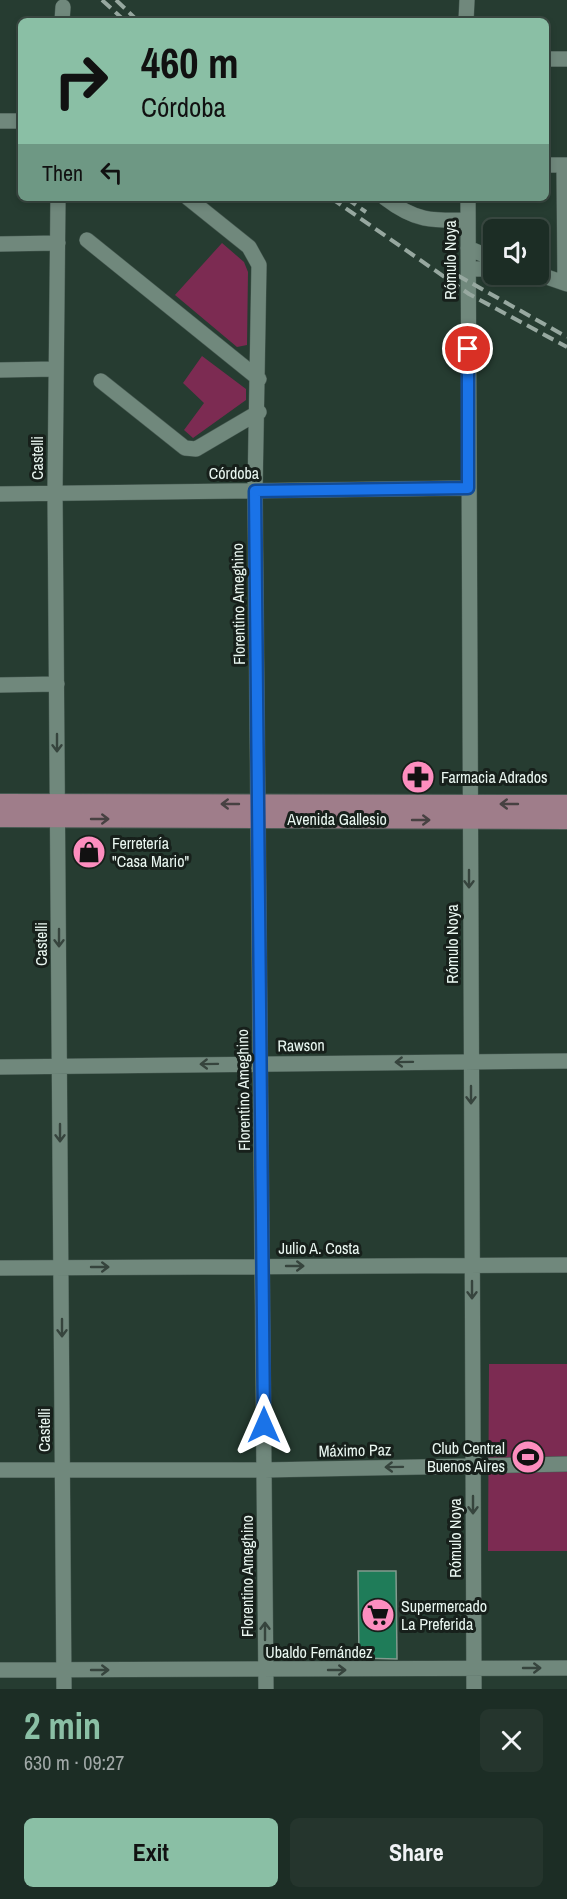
<!DOCTYPE html>
<html lang="en">
<head>
<meta charset="utf-8">
<style>
  body { margin:0; font-family:"Archivo Narrow",sans-serif; background:#25352d; color:#f1f3f6; height:100vh; display:flex; flex-direction:column; font-size:22px; white-space:nowrap }
  * { box-sizing:border-box; margin:0 }
  p { font-size:20px; color:#a0a8a7 }
  .icon { flex:none; width:33px; height:33px; fill:none; stroke:currentColor; stroke-width:2; stroke-linecap:round; stroke-linejoin:round }
  .map { position:relative; height:1689px; overflow:hidden }
  .details { display:flex; flex-direction:column; background:#1c2d25; flex:1 }
  .details>* { flex:none }
  .banner { position:absolute; left:18px; top:18px; width:531px; height:183px; border-radius:9px; box-shadow:0 3px 9px #0003,0 0 0 2px #3a4942; background:#8abfa5; color:#111; overflow:hidden }
  .controls { position:absolute; left:483px; top:219px; display:grid; gap:12px }
  .controls a { display:grid; place-items:center; width:66px; height:66px; border-radius:9px; background:#1c2d25; box-shadow:0 3px 9px #0003,0 0 0 2px #3a4942; font-size:30px }
  .pin { position:absolute; display:grid; place-items:center; width:51px; height:51px; color:#fff; margin:-26px; border:3px solid #fff; border-radius:50%; box-shadow:0 2px 6px #0007 }
  .me { position:absolute; width:66px; margin:-33px; rotate:0deg; stroke-linejoin:round; filter:drop-shadow(0 0 4px #0008) }
  .turn { display:flex; align-items:center; gap:21px; height:126px; padding:0 24px; font-size:27px }
  .turn .icon { width:78px; height:78px; stroke-width:2.5 }
  .turn b { display:block; font-size:42px; line-height:51px }
  .then { display:flex; align-items:center; height:57px; padding:0 24px; background:#0003; gap:12px; font-size:22px }
  .round { display:grid; place-items:center; flex:none; width:63px; height:63px; border-radius:9px; background:#25352d }
  .summary { display:flex; align-items:center; justify-content:space-between; height:102px; padding:0 24px }
  h1 { font-size:36px; font-weight:700; line-height:45px; color:#8abfa5 }
  .primary-button { display:flex; gap:12px; margin-top:auto; padding:12px 24px }
  .primary-button a { flex:1; height:69px; border-radius:9px; background:#8abfa5; color:#111; font-size:24px; font-weight:700; line-height:69px; text-align:center }
  .primary-button a+a { background:#25352d; color:#f1f3f6 }
  .map>svg:first-child { display:block }
  .green { fill:#7c2b52 }
  .building { fill:#1f7c59; stroke:#839b8f; stroke-width:1.5 }
  .lines { fill:none; stroke-linecap:round; stroke-linejoin:round }
  .minor-casing { stroke:#465951; stroke-width:16 }
  .major-casing { stroke:#465951; stroke-width:20 }
  .minor { stroke:#70887c; stroke-width:15 }
  .major { stroke:#9f7d8a; stroke-width:18 }
  .rail { stroke:#97a8a0; stroke-width:4; stroke-dasharray:12 6; stroke-linecap:butt }
  .oneway { stroke:#36443d }
  .oneway2 { stroke:#474142 }
  .route-casing { stroke:#114b97; stroke-width:15 }
  .route { stroke:#1a73e8; stroke-width:10 }
  .labels { text-anchor:middle; stroke-width:6; stroke-linejoin:round; paint-order:stroke }
  .street-label { font-size:16px; fill:#e9f6f0; stroke:#17201b }
  .poi-label { font-size:16px; fill:#e9f6f0; stroke:#17201b; text-anchor:start }
</style>
</head>
<body>
<div class="map">
<svg width="567" height="1689" viewBox="0 0 567 1689">
  <rect width="100%" height="100%" fill="#263c31"/>
  <path class="green" d="M222,243L244,262L248,272L247,345L237,347L175,295Z
    M202,356L246,389V400L193,438L184,430L204,403L183,383Z
    M489,1364H567V1551H488Z"/>
  <path class="building" d="M358,1571H396L397,1659L359,1658Z"/>
  <g class="lines">
    <g class="minor-casing">
      <path id="minor" d="M62,21L63,7
        M466,21L467,0
        M546,59H567
        M0,121H21
        M546,165H567
        M564,165L565,283
        M58,198L55,492L64,1689
        M188,198L249,247L259,265L255,491L266,1689
        M385,198C415,221 431,221 468,220
        M468,198L474,1689
        M87,240L259,379
        M0,244L58,243
        M468,248L494,259
        M469,269H494
        M538,274L567,284
        M0,370L55,369
        M101,381L185,448L196,449L259,412
        M0,494L468,488
        M0,685L57,684
        M0,1067L567,1061
        M0,1268L567,1265
        M0,1470H264L567,1464
        M0,1670L567,1668"/>
    </g>
    <g class="major-casing">
      <path id="major" d="M0,803L567,804
        M0,818L567,820"/>
    </g>
    <use href="#minor" class="minor"/>
    <use href="#major" class="major"/>
    <path class="rail" d="M102,0L125,21
      M116,0L138,21
      M331,198L469,294L567,347
      M346,198L366,212
      M457,275L567,337"/>
  </g>
  <defs><path id="oneway-shaft" d="M-6 0H5M1.5-3L5.5 0L1.5 3" fill="none" stroke-width="1.6" stroke-linecap="round" stroke-linejoin="round" transform="scale(1.5)"/></defs>
  <g class="oneway">
    <use href="#oneway-shaft" transform="translate(57 743) rotate(90)"/>
    <use href="#oneway-shaft" transform="translate(469 879) rotate(90)"/>
    <use href="#oneway-shaft" transform="translate(59 938) rotate(90)"/>
    <use href="#oneway-shaft" transform="translate(404 1062) rotate(179)"/>
    <use href="#oneway-shaft" transform="translate(209 1064) rotate(179)"/>
    <use href="#oneway-shaft" transform="translate(471 1095) rotate(90)"/>
    <use href="#oneway-shaft" transform="translate(60 1133) rotate(90)"/>
    <use href="#oneway-shaft" transform="translate(295 1266)"/>
    <use href="#oneway-shaft" transform="translate(100 1267)"/>
    <use href="#oneway-shaft" transform="translate(472 1290) rotate(90)"/>
    <use href="#oneway-shaft" transform="translate(62 1328) rotate(90)"/>
    <use href="#oneway-shaft" transform="translate(394 1467) rotate(179)"/>
    <use href="#oneway-shaft" transform="translate(473 1505) rotate(90)"/>
    <use href="#oneway-shaft" transform="translate(265 1631) rotate(-90)"/>
    <use href="#oneway-shaft" transform="translate(532 1668)"/>
    <use href="#oneway-shaft" transform="translate(100 1670)"/>
    <use href="#oneway-shaft" transform="translate(337 1670)"/>
  </g>
  <g class="oneway2">
    <use href="#oneway-shaft" transform="translate(230 804) rotate(-180)"/>
    <use href="#oneway-shaft" transform="translate(509 804) rotate(-180)"/>
    <use href="#oneway-shaft" transform="translate(100 819)"/>
    <use href="#oneway-shaft" transform="translate(421 820)"/>
  </g>
  <g class="lines">
    <g class="route-casing">
      <path id="route" d="M264,1425L255,491L468,488V349"/>
    </g>
    <use href="#route" class="route"/>
  </g>
  <defs>
    <g id="pharmacy-disc" transform="scale(1.725)"><circle r="9.5" fill="#fd8ebf" stroke="#17201b"/><path d="M-2-6h4v4h4v4h-4v4h-4v-4h-4v-4h4Z" fill="#111"/></g>
    <g id="shop-disc" transform="scale(1.725)"><circle r="9.5" fill="#fd8ebf" stroke="#17201b"/><path d="M-5-2.5h2.3a2.7 3.5 0 0 1 5.4 0H5L5.5 6h-11ZM-1.5-2.5h3a1.5 2.3 0 0 0-3 0Z" fill="#111"/></g>
    <g id="stadium-disc" transform="scale(1.725)"><circle r="9.5" fill="#fd8ebf" stroke="#17201b"/><path d="M0-5a6.5 5 0 1 0 0 10a6.5 5 0 1 0 0-10ZM-3.5-1.8h7v3.6h-7Z" fill="#111"/></g>
    <g id="supermarket-disc" transform="scale(1.725)"><circle r="9.5" fill="#fd8ebf" stroke="#17201b"/><path d="M-6-5.5h2.5l.6 2H6L4.5 2H-2.5L-4.4-4H-6ZM-1.5 3.2a1.3 1.3 0 1 0 .1 0ZM3 3.2a1.3 1.3 0 1 0 .1 0Z" fill="#111"/></g>
  </defs>
  <g fill-rule="evenodd">
    <use href="#pharmacy-disc" x="418" y="777"/>
    <use href="#shop-disc" x="89" y="852"/>
    <use href="#stadium-disc" x="528" y="1457"/>
    <use href="#supermarket-disc" x="378" y="1615"/>
  </g>
  <g class="labels">
    <g class="street-label">
      <text transform="translate(450 260) rotate(-90)" y="6">Rómulo Noya</text>
      <text transform="translate(37 458) rotate(-90)" y="6">Castelli</text>
      <text x="234" y="479">Córdoba</text>
      <text transform="translate(238 604) rotate(-91)" y="6">Florentino Ameghino</text>
      <text x="337" y="825">Avenida Gallesio</text>
      <text transform="translate(41 944) rotate(-90)" y="6">Castelli</text>
      <text transform="translate(452 944) rotate(-90)" y="6">Rómulo Noya</text>
      <text transform="translate(301 1045) rotate(-1)" y="6">Rawson</text>
      <text transform="translate(243 1090) rotate(-91)" y="6">Florentino Ameghino</text>
      <text x="319" y="1254">Julio A. Costa</text>
      <text transform="translate(44 1430) rotate(-90)" y="6">Castelli</text>
      <text transform="translate(355 1450) rotate(-1)" y="6">Máximo Paz</text>
      <text transform="translate(455 1538) rotate(-90)" y="6">Rómulo Noya</text>
      <text transform="translate(247 1576) rotate(-90)" y="6">Florentino Ameghino</text>
      <text x="319" y="1658">Ubaldo Fernández</text>
    </g>
    <g class="poi-label">
      <text x="441" y="783">Farmacia Adrados</text>
      <text x="112" y="849">Ferretería<tspan x="112" dy="18">"Casa Mario"</tspan></text>
      <text x="505" y="1454" text-anchor="end">Club Central<tspan x="505" dy="18">Buenos Aires</tspan></text>
      <text x="401" y="1612">Supermercado<tspan x="401" dy="18">La Preferida</tspan></text>
    </g>
  </g>
</svg>
<div class="controls">
<a><svg class="icon" aria-label="sound" viewBox="0 0 24 24"><path d="M4 9h4l5-4v14l-5-4H4zM17 9q2 3 0 6"/></svg></a>
</div>
<div class="pin" style="left:468px;top:349px;background:#d93025"><svg class="icon" aria-label="arrive" viewBox="0 0 24 24"><path d="M6 21V4h12l-3 4 3 4H6"/></svg></div>
<svg class="me" style="left:264px;top:1425px" viewBox="-20 -20 40 40"><path d="M0-17L14 15 0 8-14 15z" fill="#1a73e8" stroke="#fff" stroke-width="4"/></svg>
<div class="banner">
<div class="turn"><svg class="icon" aria-label="right" viewBox="0 0 24 24"><path d="M7 20v-9h11M14 6l5 5-5 5"/></svg><div><b>460 m</b>Córdoba</div></div>
<div class="then">Then<svg class="icon" aria-label="left" viewBox="0 0 24 24"><path d="M17 20v-9H6M10 6l-5 5 5 5"/></svg></div>
</div>
</div>
<section class="details">
<div class="summary"><div><h1>2 min</h1><p>630 m · 09:27</p></div><a class="round"><svg class="icon" aria-label="close" viewBox="0 0 24 24"><path d="M6 6l12 12M18 6L6 18"/></svg></a></div>
<div class="primary-button"><a>Exit</a><a>Share</a></div>
</section>
</body>
</html>
